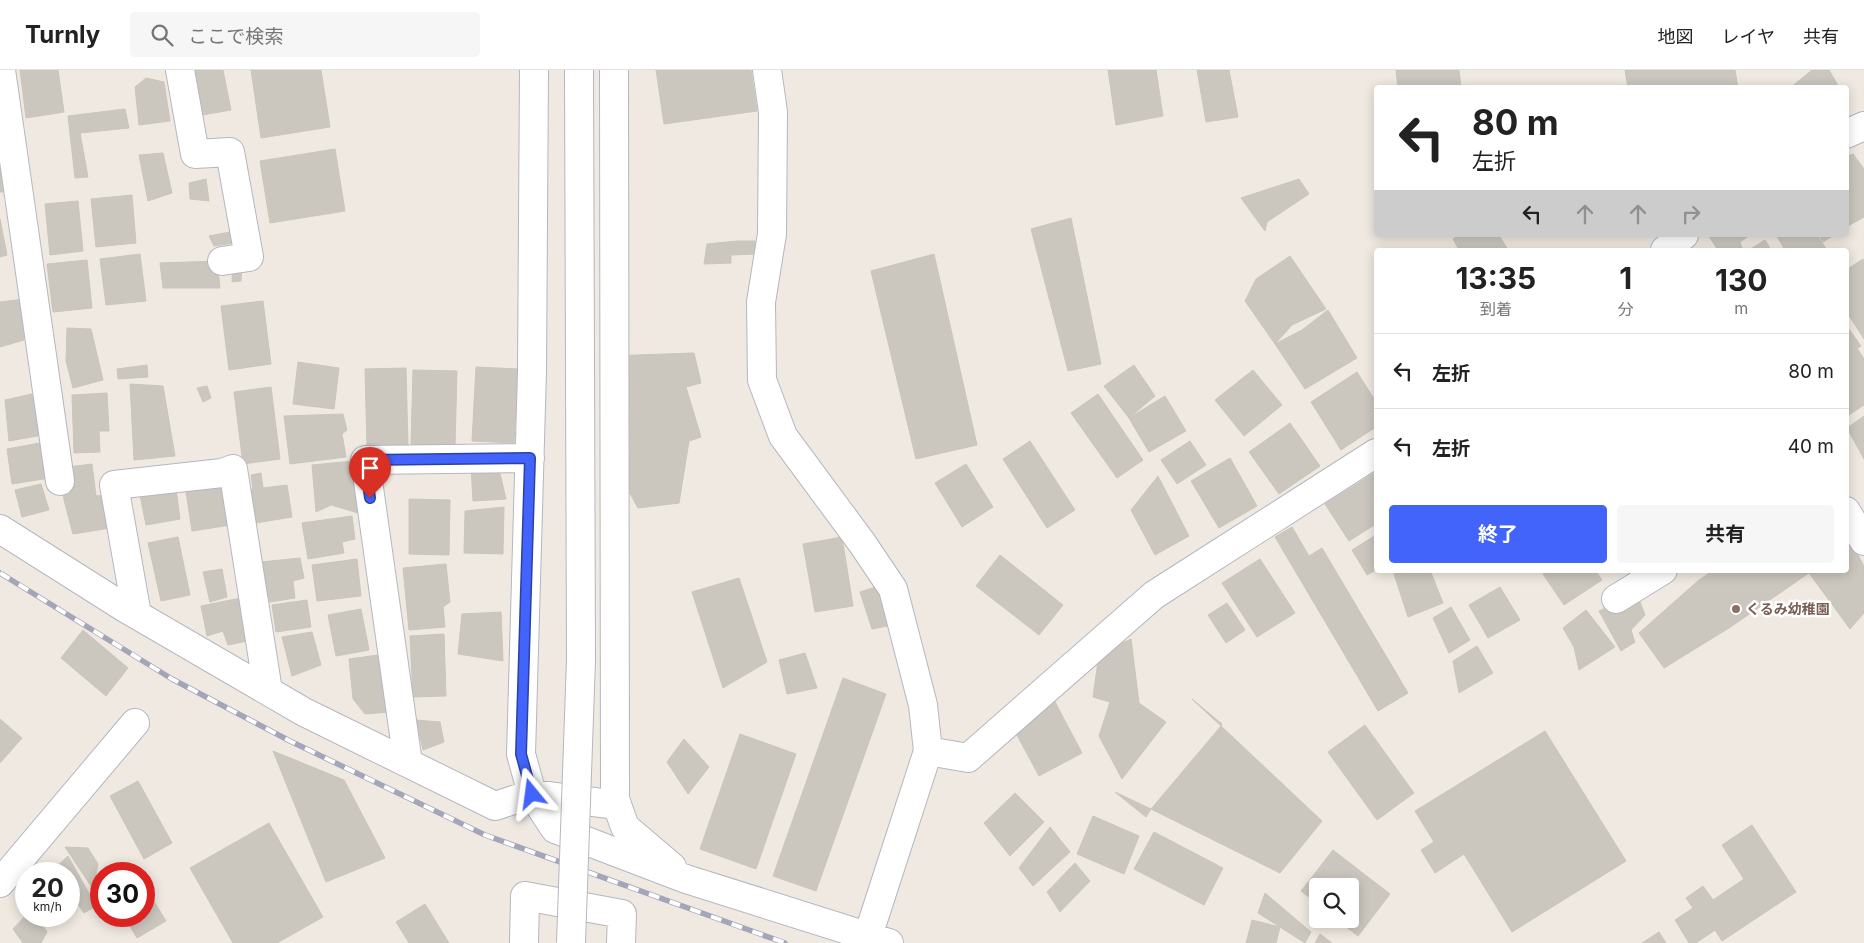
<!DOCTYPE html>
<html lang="ja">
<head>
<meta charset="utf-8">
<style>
  body { margin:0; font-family:Inter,"Noto Sans JP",sans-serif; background:#f6f6f6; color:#222; height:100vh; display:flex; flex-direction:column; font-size:19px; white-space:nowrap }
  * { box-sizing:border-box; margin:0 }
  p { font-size:16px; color:#767676 }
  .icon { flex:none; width:28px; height:28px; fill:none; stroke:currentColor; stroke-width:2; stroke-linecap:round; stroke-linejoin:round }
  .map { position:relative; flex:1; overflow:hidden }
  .details { position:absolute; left:1374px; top:178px; width:475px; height:325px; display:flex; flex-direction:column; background:#fff; border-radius:5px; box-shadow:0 2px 12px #0003 }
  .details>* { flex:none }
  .top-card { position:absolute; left:1374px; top:15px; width:475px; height:152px; border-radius:5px; box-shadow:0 2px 12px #0003; background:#fff; color:#222; overflow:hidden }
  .tools { position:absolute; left:1309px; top:808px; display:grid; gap:10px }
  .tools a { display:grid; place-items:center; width:50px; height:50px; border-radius:5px; background:#fff; box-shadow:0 2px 12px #0003; font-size:25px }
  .speed { position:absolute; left:15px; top:792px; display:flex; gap:10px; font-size:25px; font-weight:700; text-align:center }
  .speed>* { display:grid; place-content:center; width:65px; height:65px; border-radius:50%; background:#fff; box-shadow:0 2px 12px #0003; line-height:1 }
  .speed small { font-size:12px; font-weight:400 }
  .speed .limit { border:8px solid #d22; background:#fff; color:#111 }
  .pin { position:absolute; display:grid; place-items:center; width:42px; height:42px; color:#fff; margin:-51px -21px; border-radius:50% 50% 50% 0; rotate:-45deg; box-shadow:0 0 5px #0007 }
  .pin .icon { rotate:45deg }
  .me { position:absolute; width:55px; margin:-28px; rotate:344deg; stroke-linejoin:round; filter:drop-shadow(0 0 4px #0008) }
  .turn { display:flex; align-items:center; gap:18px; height:105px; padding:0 15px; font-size:22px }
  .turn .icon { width:65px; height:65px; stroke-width:2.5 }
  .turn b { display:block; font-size:35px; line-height:42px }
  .lanes { display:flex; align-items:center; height:48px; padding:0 15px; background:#0003; justify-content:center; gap:25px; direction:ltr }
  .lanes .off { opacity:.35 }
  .eta { display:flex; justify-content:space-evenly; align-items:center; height:85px; text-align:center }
  .eta b { font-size:30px; font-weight:700; line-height:35px }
  .primary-button { display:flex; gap:10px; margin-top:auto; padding:10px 15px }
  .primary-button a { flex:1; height:58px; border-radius:5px; background:#4264fb; color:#fff; font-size:20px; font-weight:700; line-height:58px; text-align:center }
  .primary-button a+a { background:#f6f6f6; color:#222 }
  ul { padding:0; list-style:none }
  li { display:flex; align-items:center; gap:15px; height:75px; padding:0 15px; border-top:1px solid #e0e0e0 }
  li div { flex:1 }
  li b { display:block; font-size:19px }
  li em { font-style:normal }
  header { display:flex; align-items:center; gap:30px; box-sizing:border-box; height:70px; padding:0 25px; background:#fff; border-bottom:1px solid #e0e0e0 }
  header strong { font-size:24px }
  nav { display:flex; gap:28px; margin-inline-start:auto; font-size:18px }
  .search { width:350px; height:45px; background:#f6f6f6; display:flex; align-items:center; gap:12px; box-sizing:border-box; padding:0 18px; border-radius:5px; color:#767676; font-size:19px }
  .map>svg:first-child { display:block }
  .building { fill:#cbc7bf; stroke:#cbc5ba }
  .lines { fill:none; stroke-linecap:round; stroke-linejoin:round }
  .minor-casing { stroke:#b4b7c1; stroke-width:30 }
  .minor { stroke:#fff; stroke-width:28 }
  .rail-casing { stroke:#a3a6b8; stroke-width:5.5 }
  .rail { stroke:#fff; stroke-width:4; stroke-dasharray:11; stroke-linecap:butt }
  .minor-bridge-casing { stroke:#b4b7c1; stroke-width:30; stroke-linecap:butt }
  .minor-bridge { stroke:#fff; stroke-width:28 }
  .route-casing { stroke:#2b41a3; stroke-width:12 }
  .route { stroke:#4264fb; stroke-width:9 }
  .education-dot { fill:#8d6e63; stroke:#fff; stroke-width:2 }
  .labels { text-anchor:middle; stroke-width:5; stroke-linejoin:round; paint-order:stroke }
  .education-label { font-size:14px; font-weight:bold; fill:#785e54; stroke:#fff; text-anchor:start }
</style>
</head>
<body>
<header>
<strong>Turnly</strong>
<div class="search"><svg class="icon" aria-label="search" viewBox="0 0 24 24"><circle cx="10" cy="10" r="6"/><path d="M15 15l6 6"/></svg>ここで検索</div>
<nav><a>地図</a><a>レイヤ</a><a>共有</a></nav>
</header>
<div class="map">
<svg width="1864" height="873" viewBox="0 0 1864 873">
  <rect width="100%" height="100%" fill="#efe9e1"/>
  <path class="building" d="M20,0H58L64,42L26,48Z
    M190,0H223L231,40L196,46Z
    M251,0H321L330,57L261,68Z
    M656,0H751L757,41L664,54Z
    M1108,0H1156L1163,46L1116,55Z
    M1197,0H1229L1238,47L1206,52Z
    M1396,0H1459L1461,18H1398Z
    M1625,0H1735L1738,18H1628Z
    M1812,0H1829L1839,17L1790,18Z
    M146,8L164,12L170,51L139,55L135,17Z
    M125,39L129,58L80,63L88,107L75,108L68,46Z
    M0,50L7,122H0Z
    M335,79L345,141L270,153L260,91Z
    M163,83L172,123L148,131L139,85Z
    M1853,84L1864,99V147L1846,157V87Z
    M206,109L209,131L190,129L189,113Z
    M1299,109L1309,124L1267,152L1265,161L1241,128Z
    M132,125L136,173L96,177L91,129Z
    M78,131L83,181L50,185L45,134Z
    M1071,148L1101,294L1068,301L1031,159Z
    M0,149L7,185L0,187Z
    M230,162L234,173L214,176L209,166Z
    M1460,165H1503L1500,167L1508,180H1459L1453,169Z
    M1708,165H1750L1740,172L1742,178L1739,180H1718Z
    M1776,165H1817L1827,180H1785Z
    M1819,165H1834L1823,172Z
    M1765,170L1771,180H1749Z
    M737,171H755L756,184L731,185V193L704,194L707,174Z
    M140,184L146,231L106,235L100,189Z
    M934,184L977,375L916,389L871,201Z
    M1290,186L1326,239L1292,255L1275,274L1245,231L1256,209Z
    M1863,189L1864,192V269L1846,241V200Z
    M87,190L92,238L53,242L47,194Z
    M217,191L220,218H163L160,193Z
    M242,191L241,211L232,212L233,193Z
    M24,229V270L0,277V232Z
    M263,231L271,294L229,300L221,236Z
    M1328,240L1357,288L1305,319L1275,274L1302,260Z
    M1846,255L1861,276L1846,285Z
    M67,258L91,259L103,310L73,318L66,291Z
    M1857,278L1864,289V335L1846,347V285Z
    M694,283L701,313L686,317L701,367L689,371L679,433L638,438L607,381L608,286Z
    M298,292L339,298L334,339L293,334Z
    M147,295L148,307L118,309L117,299Z
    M1134,295L1155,326L1129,348L1104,316Z
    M476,297L518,299L514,373L472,371Z
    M406,298L408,376L367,377L365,299Z
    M413,300L457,301L455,375L411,374Z
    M1253,300L1282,335L1244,366L1215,330Z
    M1357,302L1376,332V357L1341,380L1311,332Z
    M130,314L163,316L175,386L134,390Z
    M207,316L211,328L203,332L197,318Z
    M271,317L280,389L243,394L234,322Z
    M107,323L109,361H99L100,382L74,383L72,325Z
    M32,324L43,365L9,371L5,330Z
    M1098,324L1143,390L1117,408L1071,343Z
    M1165,326L1186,361L1149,382L1129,348Z
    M343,344L347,360L342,364L346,387L290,394L284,346Z
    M1864,346V389L1847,358Z
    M1290,353L1320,396L1279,424L1249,382Z
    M1030,371L1075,440L1047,458L1003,389Z
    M1190,371L1206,395L1177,414L1161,390Z
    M45,372L50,408L12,414L7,379Z
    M1230,388L1257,436L1219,458L1191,411Z
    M353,391L358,443L331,435L316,442L312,395Z
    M92,394L96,426L64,430L60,398Z
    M966,394L993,437L962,457L935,413Z
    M498,395L506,429L473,431L471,396Z
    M1376,402V454L1349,471L1325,434Z
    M222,403L231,455L192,461L184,409Z
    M261,403L263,418L287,415L292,447L250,454L245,421L253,419L251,405Z
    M1158,406L1189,466L1155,485L1131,440Z
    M175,411L180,449L146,455L138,415Z
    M41,414L49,440L22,447L15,420Z
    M105,425L110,458L73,464L64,430Z
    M409,429L450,430L449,485L409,484Z
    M504,437L503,484L464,483L465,441Z
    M352,446L355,469L342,472L344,483L308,489L302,453Z
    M1292,457L1309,486L1322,478L1408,623L1378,641L1275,467Z
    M1846,463L1864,496V543L1850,559L1809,503L1729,558L1664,598L1639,563L1699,510L1714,500H1846Z
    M1376,465V500L1367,505L1352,480Z
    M178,467L190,525L161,531L148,473Z
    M842,467L853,536L815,542L803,474Z
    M1000,485L1063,535L1039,565L976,516Z
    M300,488L304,508L293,511L295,528L270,532L261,492Z
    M357,489L361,526L317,531L312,495Z
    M1260,489L1295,543L1257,567L1222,513Z
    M446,494L450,532L443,537L445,557L409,560L403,498Z
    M222,499L227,527L210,532L203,502Z
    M1400,500H1430L1443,533L1408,547L1394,504Z
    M1549,500H1595L1602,510L1564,535L1543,504Z
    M739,508L767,592L723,618L692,522Z
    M879,516L892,555L872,559L860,522Z
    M1500,517L1520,550L1488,568L1469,535Z
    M1637,524L1645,545L1631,560L1635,572L1621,581L1599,541Z
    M246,527L252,570L228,575L223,561L207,566L201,536Z
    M307,530L311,557L276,562L272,535Z
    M1227,533L1245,560L1226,573L1208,545Z
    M1451,537L1470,570L1449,583L1433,548Z
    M361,539L369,580L336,586L328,545Z
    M1586,540L1615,577L1579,600L1574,577L1563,558Z
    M501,542L503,591L458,584L462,544Z
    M83,560L128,598L106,626L61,588Z
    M312,562L321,595L292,606L282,567Z
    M444,564L446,626L413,627L410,566Z
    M1131,569L1139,633L1166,652L1122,709L1099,666L1110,632L1093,627L1099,584Z
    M1477,576L1493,603L1459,623L1453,591Z
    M805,583L817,618L787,624L779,590Z
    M378,585L389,642L365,644L353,629L349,589Z
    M843,608L886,624L816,821L773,806Z
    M1192,629L1222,654L1221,656Z
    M1054,630L1082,683L1039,706L1011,654Z
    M0,649L22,668L0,693Z
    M416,650L440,652L444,672L423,680Z
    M1365,655L1414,723L1377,750L1328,682Z
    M1221,656L1322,751L1280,803L1151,739Z
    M1545,661L1626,791L1512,862L1464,784L1435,803L1421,780L1434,772L1415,741Z
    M740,664L796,684L756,799L700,779Z
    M684,669L709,697L688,724L667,692Z
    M273,681L344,710L385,788L326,812Z
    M138,711L172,773L144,789L110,726Z
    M1115,722L1151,739L1146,747Z
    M1015,723L1044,752L1010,786L984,753Z
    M1093,746L1139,766L1124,804L1077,784Z
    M269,753L323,847L277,873H233L190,798Z
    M1752,755L1796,822L1722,871L1715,860L1696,873H1689L1675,850L1693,838L1686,828L1703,816L1713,830L1744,809L1722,775Z
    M1050,757L1070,782L1033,816L1019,798Z
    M1154,762L1223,798L1204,835L1134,799Z
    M65,777L88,778L98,794L93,819Z
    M1333,780L1390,824L1358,866L1336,849H1350V816H1318V834L1301,821Z
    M68,786L96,836L84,843L69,822V804H56L53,800Z
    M1075,793L1090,811L1060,842L1047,822Z
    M144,815L166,851L137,868L124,846H144Z
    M1265,823L1311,862L1305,873L1258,843Z
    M425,834L449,873H409L396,852Z
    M26,845L36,846L47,862L41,873H23L13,859Z
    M1252,850L1280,857L1276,873H1246Z
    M1659,862L1666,873H1642Z
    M1320,864L1332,873H1315Z"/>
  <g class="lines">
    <g class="minor-casing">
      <path id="minor" d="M1,0L60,411
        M180,0L195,84L230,82L249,187L222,191
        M534,0L532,301L521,684L532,724L555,759L686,809L889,873
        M579,0L581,590
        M614,0L615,729L625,757L672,797
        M767,0L773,42L772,164L761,232L762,310L783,366L862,473L893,519L923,635L928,681L868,866
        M1846,64L1864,56
        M1665,180L1684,165
        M1846,441L1864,471
        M0,459L125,538L304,642L495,736L532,724L617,735
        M1616,529L1663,500
        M137,545L114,415L222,403L233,399L268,621
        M928,681L968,688L1154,525L1376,383
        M408,693L365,390L530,388
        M0,813L135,653
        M524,873L525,826L622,844L621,873"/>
    </g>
    <use href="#minor" class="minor"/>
    <g class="rail-casing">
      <path id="rail" d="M0,503L172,609L290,671L485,765L785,873"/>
    </g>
    <use href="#rail" class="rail"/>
    <g class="minor-bridge-casing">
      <path id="minor-bridge" d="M571,873L581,590"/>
    </g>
    <use href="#minor-bridge" class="minor-bridge"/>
  </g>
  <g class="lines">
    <g class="route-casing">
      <path id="route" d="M370,428L365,390L530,388L521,684L532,724"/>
    </g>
    <use href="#route" class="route"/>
  </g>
  <circle class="education-dot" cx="1736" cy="539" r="5"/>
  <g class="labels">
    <g class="education-label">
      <text x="1746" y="544">くるみ幼稚園</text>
    </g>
  </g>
</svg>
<div class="tools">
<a><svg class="icon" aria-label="search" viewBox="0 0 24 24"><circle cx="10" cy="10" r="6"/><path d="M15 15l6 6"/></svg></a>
</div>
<div class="speed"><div>20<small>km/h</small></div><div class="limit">30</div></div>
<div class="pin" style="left:370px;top:428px;background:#d93025"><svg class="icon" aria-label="arrive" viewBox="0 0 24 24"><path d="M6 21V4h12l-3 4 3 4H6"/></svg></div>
<svg class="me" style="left:532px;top:724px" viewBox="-20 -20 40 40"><path d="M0-17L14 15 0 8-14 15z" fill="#4264fb" stroke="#fff" stroke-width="4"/></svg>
<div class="top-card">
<div class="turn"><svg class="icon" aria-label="left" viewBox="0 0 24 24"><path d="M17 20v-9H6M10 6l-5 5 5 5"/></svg><div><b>80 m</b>左折</div></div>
<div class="lanes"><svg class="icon" aria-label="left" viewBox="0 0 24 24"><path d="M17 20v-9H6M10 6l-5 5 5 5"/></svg><svg class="icon off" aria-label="ahead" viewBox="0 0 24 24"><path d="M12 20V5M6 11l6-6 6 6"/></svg><svg class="icon off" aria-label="ahead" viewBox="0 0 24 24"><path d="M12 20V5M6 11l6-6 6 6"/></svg><svg class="icon off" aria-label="right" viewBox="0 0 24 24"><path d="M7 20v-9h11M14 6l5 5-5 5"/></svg></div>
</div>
<section class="details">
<div class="eta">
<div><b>13:35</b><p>到着</p></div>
<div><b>1</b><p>分</p></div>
<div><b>130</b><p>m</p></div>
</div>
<ul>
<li><svg class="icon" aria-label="left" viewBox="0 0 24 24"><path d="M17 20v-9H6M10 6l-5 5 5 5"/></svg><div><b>左折</b></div><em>80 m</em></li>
<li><svg class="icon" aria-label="left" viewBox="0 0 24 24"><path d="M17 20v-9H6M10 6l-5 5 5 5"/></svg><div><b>左折</b></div><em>40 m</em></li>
</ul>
<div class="primary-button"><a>終了</a><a>共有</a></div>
</section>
</div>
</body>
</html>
